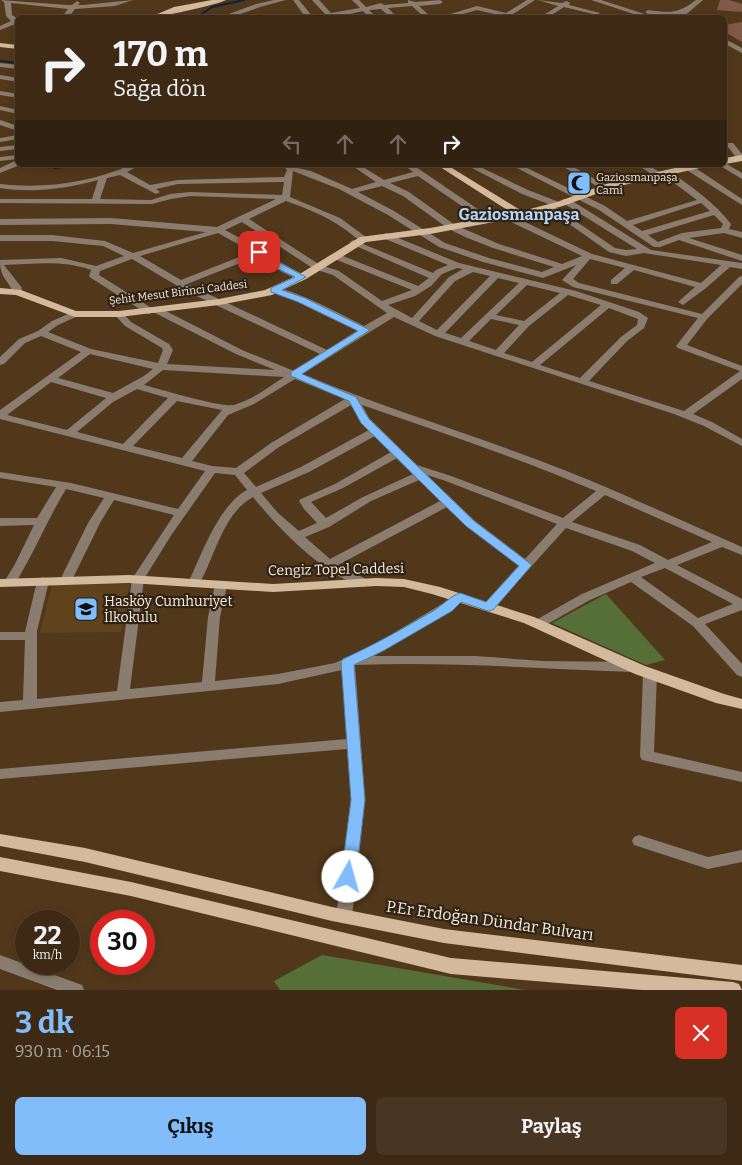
<!DOCTYPE html>
<html lang="tr">
<head>
<meta charset="utf-8">
<style>
  body { margin:0; font-family:Bitter,serif; background:#493622; color:#f1f3f6; height:100vh; display:flex; flex-direction:column; font-size:19px; white-space:nowrap }
  * { box-sizing:border-box; margin:0 }
  p { font-size:16px; color:#ada7a0 }
  .icon { flex:none; width:28px; height:28px; fill:none; stroke:currentColor; stroke-width:2; stroke-linecap:round; stroke-linejoin:round }
  .map { position:relative; height:990px; overflow:hidden }
  .drawer { display:flex; flex-direction:column; background:#3e2a14; flex:1 }
  .drawer>* { flex:none }
  .top-card { position:absolute; left:15px; top:15px; width:712px; height:152px; border-radius:8px; box-shadow:0 2px 8px #0003,0 0 0 1px #574634; background:#3e2a14; color:#f1f3f6; overflow:hidden }
  .speed { position:absolute; left:15px; top:910px; display:flex; gap:10px; font-size:25px; font-weight:700; text-align:center }
  .speed>* { display:grid; place-content:center; width:65px; height:65px; border-radius:50%; background:#3e2a14; box-shadow:0 2px 8px #0003,0 0 0 1px #574634; line-height:1 }
  .speed small { font-size:12px; font-weight:400 }
  .speed .limit { border:8px solid #d22; background:#fff; color:#111 }
  .pin { position:absolute; display:grid; place-items:center; width:42px; height:42px; color:#fff; margin:-21px; border-radius:10px; box-shadow:0 2px 8px #0006 }
  .me { position:absolute; width:55px; margin:-28px; rotate:7deg; stroke-linejoin:round; filter:drop-shadow(0 0 4px #0008) }
  .turn { display:flex; align-items:center; gap:18px; height:105px; padding:0 15px; font-size:22px }
  .turn .icon { width:65px; height:65px; stroke-width:2.5 }
  .turn b { display:block; font-size:35px; line-height:42px }
  .lanes { display:flex; align-items:center; height:48px; padding:0 15px; background:#0003; justify-content:center; gap:25px; direction:ltr }
  .lanes .off { opacity:.35 }
  .round { display:grid; place-items:center; flex:none; width:52px; height:52px; border-radius:8px; background:#493622 }
  .head { display:flex; align-items:center; justify-content:space-between; height:85px; padding:0 15px }
  h1 { font-size:30px; font-weight:700; line-height:38px; color:#80bdfa }
  .button { display:flex; gap:10px; margin-top:auto; padding:10px 15px }
  .button a { flex:1; height:58px; border-radius:8px; background:#80bdfa; color:#111; font-size:20px; font-weight:700; line-height:58px; text-align:center }
  .button a+a { background:#493622; color:#f1f3f6 }
  .map>svg:first-child { display:block }
  .built { fill:#60421c }
  .green { fill:#566f38 }
  .lines { fill:none; stroke-linecap:round; stroke-linejoin:round }
  .stream { stroke:#09233b; stroke-width:2 }
  .building { fill:#7f5a46 }
  .minor { fill:#8a7d6f; fill-rule:evenodd }
  .major { fill:#d4ba9d; fill-rule:evenodd }
  .route { fill:#80bdfa; stroke:#537ba2 }
  .labels { text-anchor:middle; stroke-width:4.5; stroke-linejoin:round; paint-order:stroke }
  .far-poi-label { font-size:11px; fill:#fbebda; stroke:#2e2315; text-anchor:start }
  .far-street-label { font-size:11px; fill:#fbebda; stroke:#2e2315 }
  .street-label { font-size:14px; fill:#fbebda; stroke:#2e2315 }
  .poi-label { font-size:14px; fill:#fbebda; stroke:#2e2315; text-anchor:start }
  .far-district-label { font-size:16px; font-weight:bold; fill:#b6d7fa; stroke:#2e2315 }
  .near-street-label { font-size:16px; fill:#fbebda; stroke:#2e2315 }
</style>
</head>
<body>
<div class="map">
<svg width="742" height="990" viewBox="0 0 742 990">
  <rect width="100%" height="100%" fill="#52381a"/>
  <path class="built" d="M130,584L121,632L40,633L52,585Z"/>
  <path class="green" d="M606,594L665,660L646,665L552,623Z
    M322,955L526,990H280L274,981Z"/>
  <g class="lines">
    <path class="stream" d="M196,18L212,7L244,0
      M0,61L18,63
      M55,168L75,165"/>
  </g>
  <path class="building" d="M720,0H729L742,4V12L717,10Z
    M742,22V42L725,32V25Z"/>
  <g class="lines">
    <path class="minor" d="M1,0L67,5H72L77,1L80,3L78,5H83L133,0L115,6L75,9L68,18H61L68,9L11,3L12,15L18,19V23L0,30V26L11,21L6,16L4,2Z
      M274,0H286L260,7L229,18H218L256,4Z
      M293,0H299L312,16L325,14L312,0H319L331,13L360,8L352,0H359L366,7L381,3L384,5L408,3V0L415,2L440,0L443,2L440,4L419,6L432,18H425L412,6L388,8L398,18H391L381,9L369,10L377,18H370L363,11L333,18H306Z
      M527,0H535L513,14L525,18H511L477,10L449,18H437L477,6L506,13Z
      M538,0L562,3L567,1L570,3L569,5L600,13L597,15L564,7L547,18H539L558,6Z
      M591,0H601L657,18H646Z
      M696,0H703L682,18L678,17L677,15L672,17L648,14L645,12L648,10C670,13 678,14 696,0Z
      M725,39L742,48V53L725,44Z
      M0,63L18,65V69L0,67Z
      M0,75L18,78V82L0,79Z
      M0,91L18,94V98L0,95Z
      M0,106L18,110V114L0,110Z
      M0,120L18,126V131L0,125Z
      M18,135V139L0,142V138Z
      M725,143H733L742,154V160H738L728,147H725Z
      M18,145V149L0,151V147Z
      M18,155V159L0,161V157Z
      M15,161H18V165H20L0,173V168Z
      M725,163L742,173V179L722,167L721,165H725Z
      M130,165H140L127,172L150,185L178,180L284,177L287,170L285,168L289,166L311,171L352,189L376,182L351,165H360L384,180L413,172L404,165H413L491,218V222H485L418,176L390,183L409,192L455,225L499,244L562,264L582,256L505,219V215L508,214L592,254L701,283L721,265L644,253L626,256L609,252L545,207L551,205L522,194L466,165H476L528,190L559,202V206L552,205L615,248L626,250L637,249L563,203V199H569L651,250L742,263V269L730,267L706,288L683,305L678,302L695,287L634,270L617,284H611V280L625,268L590,259L573,279L579,283L702,314L739,277L742,276V284L707,319L687,345L742,366V379L693,414L712,422L742,439V446L704,426L674,414L435,336L394,317L302,374C390,410 481,437 569,472C627,495 684,522 742,547V555L722,547L677,565L742,599V610L705,624L742,664V677L737,675L693,626L631,582L590,600L542,627H534L532,624L534,621L582,594L655,563L632,551L566,528L492,610H484L482,607L484,604L519,565L466,526L447,507L338,565L368,580L370,583L364,587C324,576 278,528 253,497C222,514 215,558 198,586H190L188,583C202,554 218,506 247,490L235,475L215,473L172,534L144,579L130,689L202,682L208,617L215,585L221,581L227,585L220,617L215,681L278,674L335,663L374,645L460,593L466,597L451,611L374,656H476L543,661L632,662L637,664L638,667L637,670L632,672C540,669 447,661 355,665L365,799L352,916L349,921L344,922L339,921L336,916L351,799L347,749L0,779V769L347,739L342,670L278,684L0,712V702L23,700L25,640H0V632H25L37,581L43,577L49,581L37,631V699L117,691L132,579L174,515L114,500L100,523L72,580L66,584L60,580L88,523L104,498L66,489C47,520 34,554 14,585L10,586L4,582L15,564L34,525L0,526V518H37L56,487L0,478V472L71,483L178,509L205,471L0,419V410L81,352L41,336L25,343L4,364L0,365V357L19,339L38,331L52,321L75,311L78,312V316L58,325L48,332L91,349L158,363L163,350L162,348L125,326L114,314L119,311L122,312L131,322L169,344L173,350L167,364L275,370L236,354L153,312L149,314L146,313L91,278L89,276L91,270C63,260 34,264 4,265L22,288L20,294H14C8,279 0,279 0,260L61,258L96,266L124,256L103,246L52,241H0V235H52L105,241L133,253L206,232L111,224L0,225V219L111,218L217,227L276,199L190,196L171,199L152,204L0,203V199H92L98,180C65,189 33,193 0,188V184C42,189 91,183 130,165ZM293,171L339,189L388,215L439,247L483,262L543,278L576,265L562,280L573,287L698,318L676,346L678,348L740,371L684,411L589,381L627,341L644,328L648,318L639,312L576,291L459,263L386,233L382,236L383,238L448,265L436,270L433,273L356,241L353,240L349,243L429,278L418,286L338,254H332V258L412,290L382,301L339,271L320,265L249,219L286,201C306,208 326,216 343,228C350,232 358,242 366,241V237L340,218L290,197ZM120,175L156,194L160,192L156,189L178,184L284,182L282,195L190,192L170,194L151,200L100,199L107,178ZM382,186L403,196L449,229L465,237L493,248L554,267L542,272L489,258L445,243L394,211L358,192ZM242,222L314,269L333,275L387,313L364,326C346,317 287,285 271,288V292L299,302L358,330L327,350L187,284L258,256C268,263 292,281 305,279V275C277,262 253,244 225,230ZM218,233L252,252L181,280L140,256ZM132,259L186,291L320,354L294,371L242,350L160,308L157,307L153,309L99,275L100,271ZM457,268L463,269L449,277L412,318L388,305L415,296L431,286L442,274ZM473,272L490,276L437,330L419,321L455,281ZM498,278L519,283L461,338L445,333ZM527,285L560,293L524,321L496,315ZM568,295L601,305L532,362L504,353L529,326ZM609,308L638,319L637,325L621,337L580,378L540,365ZM491,319L519,325L496,350L469,341ZM90,354L153,369L144,376L113,393L58,378ZM163,370L284,377C269,387 252,400 234,405C222,408 159,389 144,385ZM295,379L345,399L271,443L236,468L212,466L192,461L228,415L254,404ZM51,382L106,398L67,430L7,415ZM137,389L168,398L123,444L77,432L113,402ZM177,401L222,410L182,458L133,446ZM351,405L361,422L369,430L301,467L256,487L244,473L279,447ZM362,405C440,432 519,458 596,491L563,518L451,476L417,465L369,418ZM375,436L391,452L335,484L301,499L299,501L304,509L317,523L299,531L278,513L261,493L309,472ZM397,458L413,474L363,497L326,518L311,502L343,488ZM427,475L443,480L557,524L525,559L474,520ZM419,480L440,501L330,559L305,537L329,527L371,501ZM605,495L712,542L668,560L640,545L572,522ZM665,568L733,604L698,618L641,577Z
      M511,165H521L605,206L627,221L697,200L662,174L655,176L637,165H647L660,172L667,170C691,186 714,202 731,224L729,229L742,232V238L724,233L689,238L742,255V261L679,240L660,247H654L599,210ZM701,203L710,211L642,231L633,225ZM714,215L723,224L721,228L682,233L658,242L648,235Z
      M560,165H570L609,187L602,189Z
      M686,165H691L742,199V205L685,169L684,167Z
      M650,669L655,671L657,674L654,752L742,772V782L642,760L640,756L643,674L645,671Z
      M639,835L708,857L742,850V862L708,869L634,845L632,841L634,837Z
      M0,955L82,985L84,990H57L0,969Z"/>
    <path class="major" d="M212,0H226C220,4 157,18 148,18L174,7Z
      M0,43L18,45V49L0,47Z
      M742,155V161L725,164V158Z
      M437,165H447L522,211L557,202L609,183L688,165H704L700,168L615,187L563,206L521,217L430,234L366,242L306,279L272,295L219,305L119,317H75L16,295L0,294V288L21,290L76,311H119L219,299L265,290L298,275L360,237L430,228L512,213Z
      M129,575L273,584L376,578L404,579L440,587L534,617L645,666L724,694L742,699V709L716,703L635,674L524,623L432,594L404,587L376,586L273,592L129,583L0,587V579Z
      M0,834L85,848L332,907L444,929L742,965V981L444,943L332,921L85,862L0,846Z
      M0,857L131,882L451,958L733,982L739,984L742,990H642L451,974L131,896L0,871Z"/>
  </g>
  <path class="route" d="M256,250H262L278,262L306,277L282,290L305,298L370,330L302,374L356,397L369,419L441,489L474,521L532,565L493,610L488,611L461,602L452,611L383,651L354,665L365,800L356,877L354,881L348,883L343,881L341,877L351,800L341,662L343,659C374,645 404,628 433,611C442,606 450,596 460,593L486,602L519,566L466,526L433,494L361,423L349,401L291,376V372L358,331L298,302L271,292V288L295,277L272,266L256,254Z"/>
  <defs>
    <g id="mosque-square" transform="scale(1.25)"><rect x="-9" y="-9" width="18" height="18" rx="4" fill="#80bdfa" stroke="#2e2315"/><path d="M3.5-4.9A6 6 0 1 0 3.5 4.9A5 5 0 1 1 3.5-4.9Z" fill="#111"/></g>
    <g id="school-square" transform="scale(1.25)"><rect x="-9" y="-9" width="18" height="18" rx="4" fill="#80bdfa" stroke="#2e2315"/><path d="M0-5L7-2L0 1L-7-2ZM-4 1L0 2.5L4 1V4Q0 6-4 4Z" fill="#111"/></g>
  </defs>
  <g fill-rule="evenodd">
    <use href="#mosque-square" x="579" y="183"/>
    <use href="#school-square" x="86" y="609"/>
  </g>
  <g class="labels">
    <g class="far-poi-label">
      <text x="596" y="181">Gaziosmanpaşa<tspan x="596" dy="13">Cami</tspan></text>
    </g>
    <g class="far-street-label">
      <text transform="translate(178 292) rotate(-7)" y="4">Şehit Mesut Birinci Caddesi</text>
    </g>
    <g class="street-label">
      <text transform="translate(336 569) rotate(-1)" y="5">Cengiz Topel Caddesi</text>
    </g>
    <g class="poi-label">
      <text x="104" y="606">Hasköy Cumhuriyet<tspan x="104" dy="16">İlkokulu</tspan></text>
    </g>
    <g class="far-district-label">
      <text x="519" y="220">Gaziosmanpaşa</text>
    </g>
    <g class="near-street-label">
      <text transform="translate(490 920) rotate(8)" y="6">P.Er Erdoğan Dündar Bulvarı</text>
    </g>
  </g>
</svg>
<div class="speed"><div>22<small>km/h</small></div><div class="limit">30</div></div>
<div class="pin" style="left:259px;top:252px;background:#d93025"><svg class="icon" aria-label="arrive" viewBox="0 0 24 24"><path d="M6 21V4h12l-3 4 3 4H6"/></svg></div>
<svg class="me" style="left:348px;top:877px" viewBox="-20 -20 40 40"><circle r="19" fill="#fff"/><path d="M0-13L10 11 0 6-10 11z" fill="#80bdfa"/></svg>
<div class="top-card">
<div class="turn"><svg class="icon" aria-label="right" viewBox="0 0 24 24"><path d="M7 20v-9h11M14 6l5 5-5 5"/></svg><div><b>170 m</b>Sağa dön</div></div>
<div class="lanes"><svg class="icon off" aria-label="left" viewBox="0 0 24 24"><path d="M17 20v-9H6M10 6l-5 5 5 5"/></svg><svg class="icon off" aria-label="ahead" viewBox="0 0 24 24"><path d="M12 20V5M6 11l6-6 6 6"/></svg><svg class="icon off" aria-label="ahead" viewBox="0 0 24 24"><path d="M12 20V5M6 11l6-6 6 6"/></svg><svg class="icon" aria-label="right" viewBox="0 0 24 24"><path d="M7 20v-9h11M14 6l5 5-5 5"/></svg></div>
</div>
</div>
<section class="drawer">
<div class="head"><div><h1>3 dk</h1><p>930 m · 06:15</p></div><a class="round" style="background:#d93025;color:#fff"><svg class="icon" aria-label="close" viewBox="0 0 24 24"><path d="M6 6l12 12M18 6L6 18"/></svg></a></div>
<div class="button"><a>Çıkış</a><a>Paylaş</a></div>
</section>
</body>
</html>
